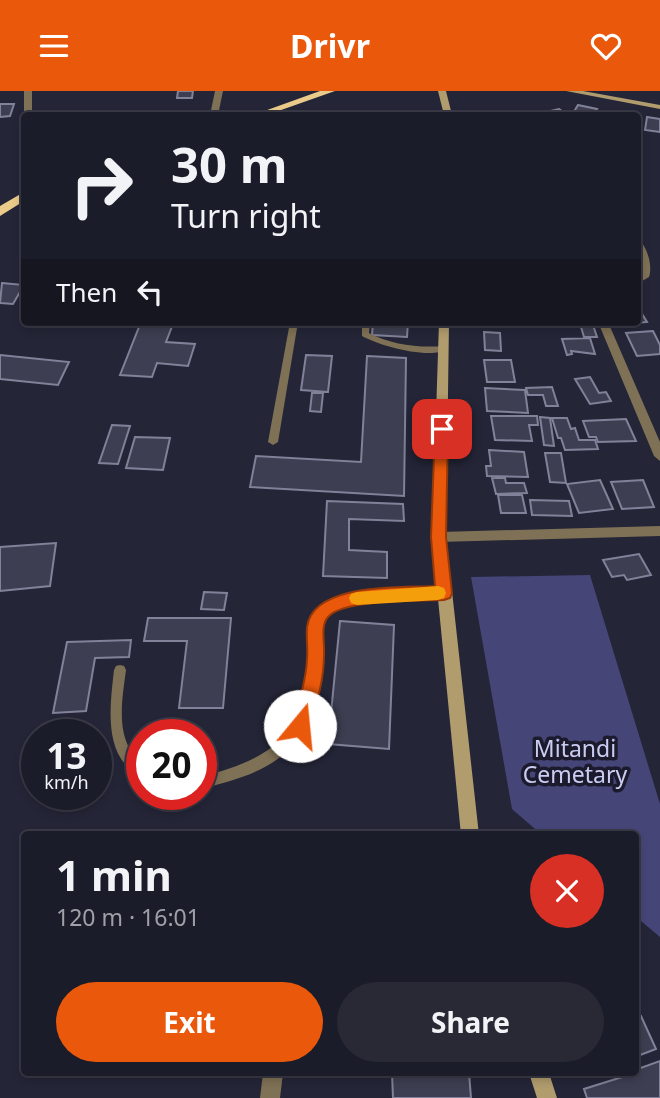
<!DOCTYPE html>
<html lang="en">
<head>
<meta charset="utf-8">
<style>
  body { margin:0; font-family:"Noto Sans",sans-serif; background:#282935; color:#f1f3f6; height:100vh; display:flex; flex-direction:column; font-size:26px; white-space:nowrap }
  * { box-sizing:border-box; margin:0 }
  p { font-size:23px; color:#a0a1a8 }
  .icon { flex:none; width:38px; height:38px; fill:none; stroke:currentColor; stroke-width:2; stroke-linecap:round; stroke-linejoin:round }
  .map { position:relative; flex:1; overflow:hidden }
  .drawer { position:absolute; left:21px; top:740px; width:618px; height:245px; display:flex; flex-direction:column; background:#1b1c29; border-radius:7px; box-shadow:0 4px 10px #0003,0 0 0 2px #393a46 }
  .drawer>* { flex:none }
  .hud { position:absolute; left:21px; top:21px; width:620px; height:214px; border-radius:7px; box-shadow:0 4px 10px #0003,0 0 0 2px #393a46; background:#1b1c29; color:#f1f3f6; overflow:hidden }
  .speed { position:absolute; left:21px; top:628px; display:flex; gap:14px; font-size:35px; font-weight:700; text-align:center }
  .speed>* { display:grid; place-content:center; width:91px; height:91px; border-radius:50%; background:#1b1c29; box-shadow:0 4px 10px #0003,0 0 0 2px #393a46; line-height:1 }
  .speed small { font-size:18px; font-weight:400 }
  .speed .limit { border:10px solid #d22; background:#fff; color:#111 }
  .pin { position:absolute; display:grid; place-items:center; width:60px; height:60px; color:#fff; margin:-30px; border-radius:14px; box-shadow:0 4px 10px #0006 }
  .me { position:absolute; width:77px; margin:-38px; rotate:17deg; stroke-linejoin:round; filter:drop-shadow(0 0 5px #0008) }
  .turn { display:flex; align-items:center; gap:24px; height:147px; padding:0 35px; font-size:32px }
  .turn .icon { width:91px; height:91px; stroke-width:2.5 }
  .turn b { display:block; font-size:49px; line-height:60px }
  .then { display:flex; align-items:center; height:66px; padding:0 35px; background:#0003; gap:14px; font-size:26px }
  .round { display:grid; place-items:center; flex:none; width:74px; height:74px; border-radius:37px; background:#282935 }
  .summary { display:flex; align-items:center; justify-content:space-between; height:119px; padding:0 35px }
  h1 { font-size:42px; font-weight:700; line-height:52px }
  .primary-button { display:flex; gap:14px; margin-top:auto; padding:14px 35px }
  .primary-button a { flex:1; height:80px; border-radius:42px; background:#ea580c; color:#fff; font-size:28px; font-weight:700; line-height:80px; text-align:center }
  .primary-button a+a { background:#282935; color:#f1f3f6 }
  header { display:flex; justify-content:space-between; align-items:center; height:91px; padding:0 35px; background:#ea580c; color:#fff; font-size:32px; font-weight:700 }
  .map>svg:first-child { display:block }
  .green { fill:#464577 }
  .building { fill:#3d3e51; stroke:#818299; stroke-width:2 }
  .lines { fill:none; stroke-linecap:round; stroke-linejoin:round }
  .service { fill:#7f7155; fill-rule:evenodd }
  .minor { fill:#7f7155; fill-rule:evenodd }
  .secondary { fill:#b19c6e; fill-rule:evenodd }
  .trunk { fill:#eacb89; fill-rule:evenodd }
  .route { fill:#ea580c; stroke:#983908; stroke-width:2 }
  .slow { fill:#f59e0b }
  .labels { text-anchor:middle; stroke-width:7; stroke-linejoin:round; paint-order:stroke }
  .park-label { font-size:23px; fill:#caccf1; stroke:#1b1b2d }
</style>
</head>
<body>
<header><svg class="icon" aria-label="menu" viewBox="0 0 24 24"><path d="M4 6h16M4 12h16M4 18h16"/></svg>Drivr<svg class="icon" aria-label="heart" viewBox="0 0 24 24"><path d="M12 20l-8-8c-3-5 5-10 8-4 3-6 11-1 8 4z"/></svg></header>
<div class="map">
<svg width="660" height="1007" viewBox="0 0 660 1007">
  <rect width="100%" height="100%" fill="#242537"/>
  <path class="green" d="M590,484L660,713V846L635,825V744H542L512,718L471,486Z"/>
  <path class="building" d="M178,0H193L192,7H177Z
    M0,13H14L10,25L0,26Z
    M578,14L597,18L593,24H572Z
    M559,18L568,24L537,23Z
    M647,26L660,28V41L645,39Z
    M2,192L24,194L13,213L0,212Z
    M637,215L647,231L616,234L614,231H637Z
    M141,231H214L212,236L173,233L166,251L195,253L188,275L157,272L152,286L120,284Z
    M373,231H408L407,246L372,244Z
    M569,231H592L597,246H584L581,236H570Z
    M653,240L660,254V263L637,265L626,242Z
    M484,241L500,242L501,260L485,259Z
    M590,247L595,263L571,260L572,263L567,264L562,248Z
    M0,264L69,271L58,294L0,288Z
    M306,264L332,265L328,301L301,299Z
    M367,265L406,267L404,405L250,396L256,365L361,371Z
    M484,269H511L515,291H487Z
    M590,286L599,302L606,301L611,310L590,313L575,288Z
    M552,296L558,315H546L543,304H528L526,297Z
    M485,297L525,299L528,322L487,320Z
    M312,302H323L321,321L310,320Z
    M491,325H537L538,334H529L532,350L495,349Z
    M540,326L550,327L554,355L544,354Z
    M552,327H567L571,338L575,337L579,349H595L598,358L565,359L561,347H558Z
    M626,328L636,350L598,351L596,346H589L583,330Z
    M112,334L130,335L118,373L99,372Z
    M135,346L170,347L163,379L126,377Z
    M489,359L524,361L528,386L487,385L486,375H491Z
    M545,362H561L566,392L550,391Z
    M492,387H505L506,392H524L527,402L496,403Z
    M600,389L613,418L579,422L567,393Z
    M643,389L654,416L622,418L611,391Z
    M498,404H522L526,422H501Z
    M530,409L569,410L572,425L532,424Z
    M327,410L403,413L404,430L349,428V459L387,461V487L323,485Z
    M56,452L50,495L0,500V456Z
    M639,463L651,484L627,489L624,484L612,486L603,469Z
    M204,501L227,502L224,519L201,518Z
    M148,527H231L223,617H179L187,550H144Z
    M340,530L394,534L389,658L328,653Z
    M131,549L129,566L95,567L86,620L53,622L67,551Z
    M641,925L656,958L635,966V927Z
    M660,970V1007H587L584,998L635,982V979Z
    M392,982H469L471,1007H393Z"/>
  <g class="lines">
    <path class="service" d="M290,231H298L278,351L273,354L268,351Z
      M362,231H370L369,242C392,254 418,257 444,255L448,258C430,269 380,255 362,245Z
      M387,498H444L448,499L449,502L448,505L444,506C415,507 358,502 333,518C315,529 321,549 322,566C322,582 319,598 314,614C296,672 255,684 201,698V686C269,668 309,645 310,567C311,549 306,530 320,516C336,500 366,499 387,498Z
      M120,574L124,575L126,579C122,610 114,650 142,672V686C102,667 110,615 114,579L116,575Z"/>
    <path class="minor" d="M24,0H32V24H24Z
      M215,0H223L218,24H210Z
      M24,61V78L20,75V64Z
      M637,147C647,154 653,175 649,186L637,193V186L641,183L642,177L637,163Z
      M598,231H608L660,351V370L654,365Z
      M660,435V445L439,451L432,446L439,441Z
      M263,982H283L280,1007H260Z"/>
    <path class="secondary" d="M438,0H446L452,24H444Z
      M566,0H583L660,14V18Z
      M439,231H449L446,446L479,744H461L432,446Z
      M529,982H549L557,1007H537Z"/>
    <path class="trunk" d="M320,0H335L267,24H253Z
      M24,101V110L0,125V115Z"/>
  </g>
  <path class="route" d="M442,334L448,338L446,446L452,502L450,507L444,509C421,510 342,508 328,526C321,534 324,547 324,557C325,586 317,615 306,641L300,644L294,641L291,635C298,613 306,591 307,568C308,557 306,546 307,536C313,491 402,497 435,495L431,446L435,338Z"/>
  <path class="slow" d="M438,495L444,497L446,502L444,507L438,509L357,514L351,512L349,507L351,503L357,501Z"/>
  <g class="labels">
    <g class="park-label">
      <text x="575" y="666">Mitandi<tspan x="575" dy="26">Cemetary</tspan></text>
    </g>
  </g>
</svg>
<div class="speed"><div>13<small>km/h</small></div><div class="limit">20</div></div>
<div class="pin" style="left:442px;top:338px;background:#d93025"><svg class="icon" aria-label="arrive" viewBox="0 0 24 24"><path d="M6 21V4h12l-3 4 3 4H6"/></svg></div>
<svg class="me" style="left:300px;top:635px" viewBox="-20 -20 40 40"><circle r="19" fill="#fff"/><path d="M0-13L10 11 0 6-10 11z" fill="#ea580c"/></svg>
<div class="hud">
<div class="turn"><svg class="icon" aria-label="right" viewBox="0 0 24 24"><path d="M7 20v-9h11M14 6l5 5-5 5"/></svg><div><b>30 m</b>Turn right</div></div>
<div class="then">Then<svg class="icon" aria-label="left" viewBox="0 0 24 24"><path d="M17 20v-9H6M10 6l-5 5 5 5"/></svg></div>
</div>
<section class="drawer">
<div class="summary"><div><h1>1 min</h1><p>120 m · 16:01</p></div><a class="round" style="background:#d93025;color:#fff"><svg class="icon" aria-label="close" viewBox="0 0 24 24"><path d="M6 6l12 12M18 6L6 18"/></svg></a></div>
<div class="primary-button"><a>Exit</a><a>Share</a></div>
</section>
</div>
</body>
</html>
